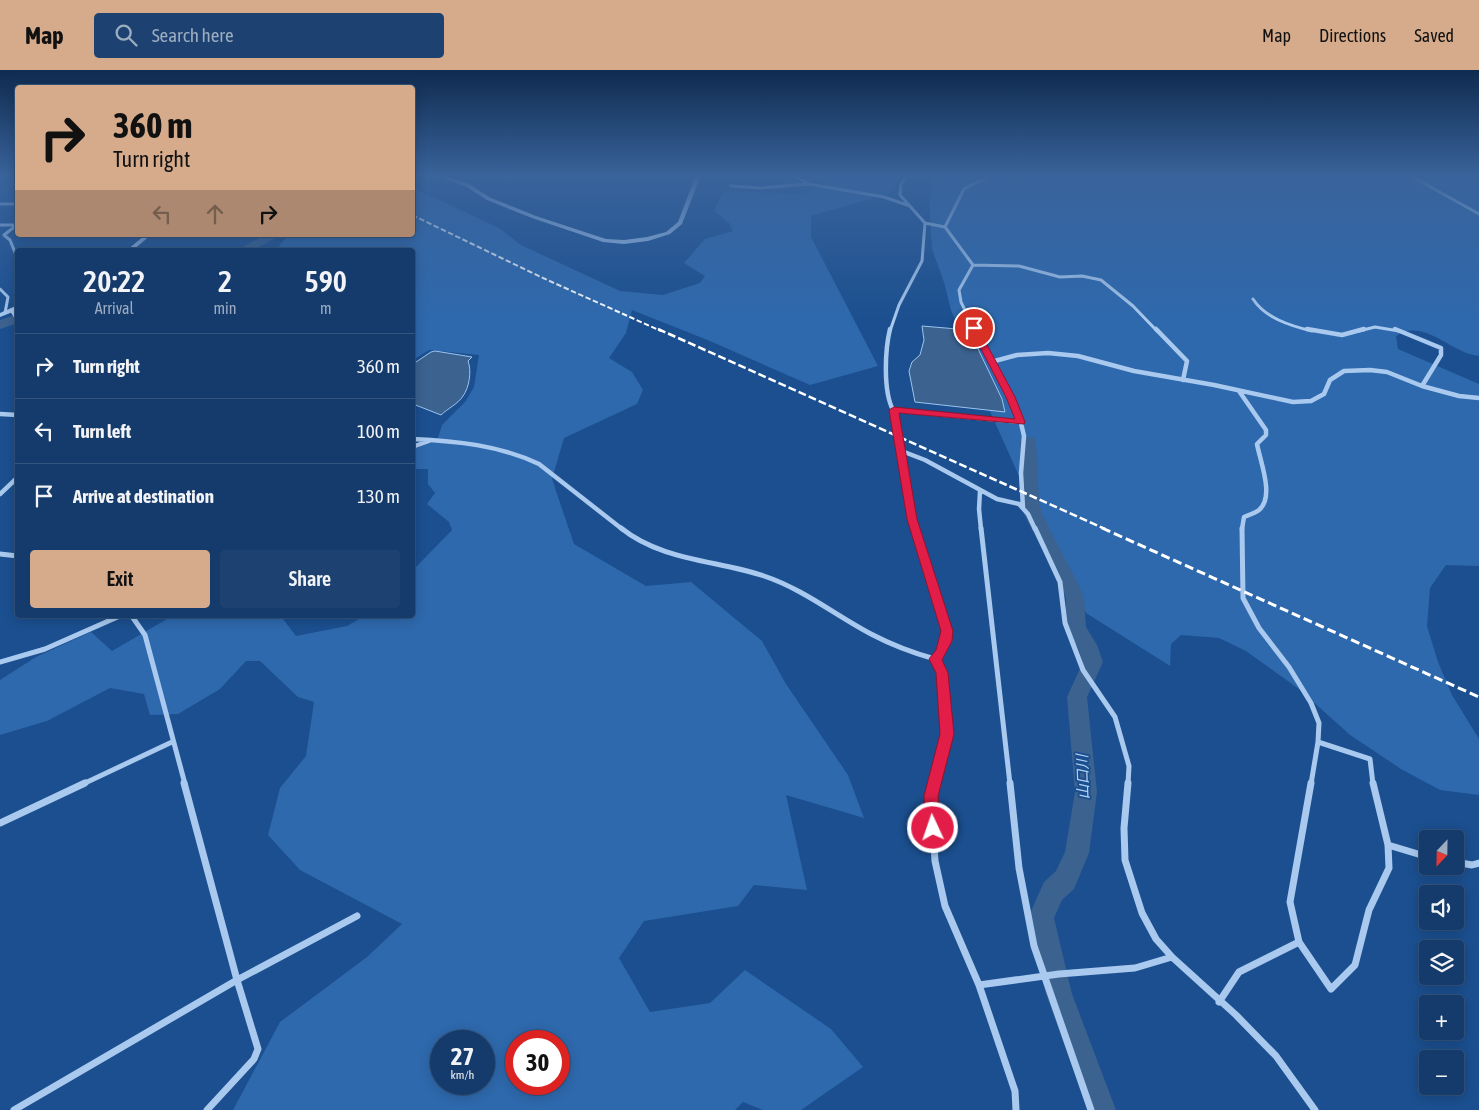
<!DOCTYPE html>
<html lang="en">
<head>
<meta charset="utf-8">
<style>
  body { margin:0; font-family:"Asap Condensed","Noto Sans JP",sans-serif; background:#1d4271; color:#f1f3f6; height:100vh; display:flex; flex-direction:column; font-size:19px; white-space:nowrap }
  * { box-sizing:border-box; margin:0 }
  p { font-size:16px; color:#9dadc1 }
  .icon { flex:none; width:28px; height:28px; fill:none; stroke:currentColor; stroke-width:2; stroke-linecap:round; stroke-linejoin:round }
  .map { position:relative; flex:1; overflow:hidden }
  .side { position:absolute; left:15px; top:178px; width:400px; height:370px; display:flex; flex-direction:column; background:#143b6b; border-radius:5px; box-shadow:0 2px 12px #0003,0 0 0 1px #33557e }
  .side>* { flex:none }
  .guide { position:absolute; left:15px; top:15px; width:400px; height:152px; border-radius:5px; box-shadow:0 2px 12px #0003,0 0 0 1px #33557e; background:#d6ab8b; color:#111; overflow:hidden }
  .needle { width:32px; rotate:202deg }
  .fabs { position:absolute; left:1419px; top:760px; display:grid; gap:10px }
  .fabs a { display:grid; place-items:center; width:45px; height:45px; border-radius:5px; background:#143b6b; box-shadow:0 2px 12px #0003,0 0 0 1px #33557e; font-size:25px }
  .speed { position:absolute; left:430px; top:960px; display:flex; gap:10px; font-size:25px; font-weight:700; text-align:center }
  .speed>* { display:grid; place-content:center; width:65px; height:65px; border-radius:50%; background:#143b6b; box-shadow:0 2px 12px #0003,0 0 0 1px #33557e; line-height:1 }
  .speed small { font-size:12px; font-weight:400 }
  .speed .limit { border:8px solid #d22; background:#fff; color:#111 }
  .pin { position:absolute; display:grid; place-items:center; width:42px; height:42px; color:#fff; margin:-21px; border:2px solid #fff; border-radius:50%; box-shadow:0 1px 5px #0007 }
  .me { position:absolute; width:55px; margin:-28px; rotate:357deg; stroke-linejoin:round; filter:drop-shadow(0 0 4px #0008) }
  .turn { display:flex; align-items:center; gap:18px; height:105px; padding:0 15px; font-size:22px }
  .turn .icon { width:65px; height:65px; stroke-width:2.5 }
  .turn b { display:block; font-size:35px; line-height:42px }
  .lanes { display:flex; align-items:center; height:48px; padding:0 15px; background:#0003; justify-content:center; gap:25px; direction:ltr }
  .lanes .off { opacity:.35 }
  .eta { display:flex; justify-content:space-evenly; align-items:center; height:85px; text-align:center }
  .eta b { font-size:30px; font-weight:600; line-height:35px }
  .primary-button { display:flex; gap:10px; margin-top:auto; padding:10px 15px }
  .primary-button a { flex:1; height:58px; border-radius:5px; background:#d6ab8b; color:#111; font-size:20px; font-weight:600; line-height:58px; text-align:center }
  .primary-button a+a { background:#1d4271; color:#f1f3f6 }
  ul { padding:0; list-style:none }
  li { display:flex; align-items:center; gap:15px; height:65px; padding:0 15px; border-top:1px solid #33557e }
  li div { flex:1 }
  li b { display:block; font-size:19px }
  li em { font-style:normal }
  header { display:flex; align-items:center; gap:30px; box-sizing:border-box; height:70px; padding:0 25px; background:#d6ab8b; color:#111 }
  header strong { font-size:24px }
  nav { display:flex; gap:28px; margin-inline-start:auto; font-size:18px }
  .search { width:350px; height:45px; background:#1d4271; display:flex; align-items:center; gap:12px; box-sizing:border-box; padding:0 18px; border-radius:5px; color:#9dadc1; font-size:19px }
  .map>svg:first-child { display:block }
  .green { fill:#2e69ad; fill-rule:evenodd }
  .water { fill:#3c6290; stroke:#9cc4f0 }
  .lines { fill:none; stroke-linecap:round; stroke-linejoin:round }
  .river { fill:#3c6290; fill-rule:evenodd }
  .minor-far3 { stroke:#a9c9ee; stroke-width:3 }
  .minor-far2 { stroke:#a9c9ee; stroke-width:4.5 }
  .minor-far1 { stroke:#a9c9ee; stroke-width:5 }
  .minor { stroke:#a9c9ee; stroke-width:7 }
  .tertiary { fill:#a9c9ee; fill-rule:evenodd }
  .rail-far2 { stroke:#fff; stroke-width:2; stroke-dasharray:5.5 2.5; stroke-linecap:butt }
  .rail-far1 { stroke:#fff; stroke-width:2.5; stroke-dasharray:8 3; stroke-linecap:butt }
  .rail { stroke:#fff; stroke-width:3; stroke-dasharray:9 4; stroke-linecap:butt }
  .route { fill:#e11d48; stroke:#92132f }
  .labels { text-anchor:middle; stroke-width:4; stroke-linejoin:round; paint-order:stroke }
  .water-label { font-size:15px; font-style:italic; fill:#b5d3f5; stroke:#1b4f8f }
</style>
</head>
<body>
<header>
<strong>Map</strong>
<div class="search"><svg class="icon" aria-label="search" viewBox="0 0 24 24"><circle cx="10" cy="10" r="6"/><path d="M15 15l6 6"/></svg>Search here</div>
<nav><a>Map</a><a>Directions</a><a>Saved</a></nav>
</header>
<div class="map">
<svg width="1479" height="1040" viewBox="0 0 1479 1040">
  <rect width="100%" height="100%" fill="#1b4f8f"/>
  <path class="green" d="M817,105H902L890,123L811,146V167L878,296L810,315L710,271L632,240L626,263L609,288L632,302L643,320L637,334L564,368L552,409L574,474L646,516L691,512L762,571L786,614L848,705L864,748L786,725L807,820L754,815L738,836L644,851L619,888L650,942L710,933L745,900L831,959L863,997L801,1040H763L743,1032L735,1040H233L280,952L367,887L402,854L300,800L268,765L280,718L306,686L314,632L298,627L260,591H246L220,619L178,644L150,645L144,624L110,618L47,651L0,665V610L36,587L91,562L112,581L174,545H280L296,566L347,556L366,545H412L413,500L452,460L449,452L427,434L435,423L428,414V399H413V379L437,371L442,355L465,332L474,317L479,285L429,280L413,290L412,180H276L288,165H412L413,118L499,158L521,175L620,221L663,225L700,213L705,206L684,193L705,169L733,161L729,153L714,141L723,121L800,124L824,114ZM441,971H484V1014H441ZM516,971H559V1014H516Z
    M935,105H1479V286C1451,284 1424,247 1396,266L1398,279L1479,314V496L1446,495L1430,518L1427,556L1438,592L1452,625L1479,669V725L1440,720L1401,699L1350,665L1299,619L1246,581L1219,568L1181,565L1171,574L1170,596L1086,543L1024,417L988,337L951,240L944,212L932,179L929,129Z"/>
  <path class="water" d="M922,256L969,260L1002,329L1005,342L915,332L909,301L912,292L920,285L924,270Z
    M435,281L472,287L468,291C472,301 469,318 463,326C458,334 447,339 441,345L413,334V294L431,282Z"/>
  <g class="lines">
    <path class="river" d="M265,165H281L253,180H237Z
      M18,244V253L0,259V250Z
      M1028,367L1034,368L1036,372L1039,432L1042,444L1081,520L1084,528L1086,557L1097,575L1103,592L1087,627L1097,722L1089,783L1074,819L1062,830L1054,848L1072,924L1116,1040H1088L1046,924L1028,848L1044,812L1056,801L1065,782L1075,722L1067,627L1083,592L1078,578L1066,559V528L1063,520L1024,444L1021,432L1020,372L1022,368Z"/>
    <path class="minor-far3" d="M793,105L809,114L884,127L910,136
      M908,105L901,114L900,125L925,153L945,157L973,195
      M1409,105L1479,144
      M731,116L760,118L809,114
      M0,134H18
      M18,154L4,165L10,170L18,190
      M0,155H16
      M945,157L964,119L992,105
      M973,195L1019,196L1060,207L1082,206L1101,210L1133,236L1157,261
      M973,195L959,220L961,232L975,261
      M0,219L8,227L5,243
      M1253,229C1265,248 1291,256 1312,261
      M11,240L18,251
      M890,261L899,235L922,191L925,153
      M1359,261L1375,257L1399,261"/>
    <path class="minor-far2" d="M890,259C885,280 883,321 893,340L915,459
      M975,259L1011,327L1020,349L1024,366L1021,403L1023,438
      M1156,259L1187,291L1183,310
      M1307,259L1342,265L1364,259
      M1395,259L1441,278V285L1422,316
      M991,292L1017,285L1048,283L1078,286L1134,301L1214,315L1293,332L1311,331L1324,324L1330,310L1344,301L1370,300L1387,302L1422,316L1459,326L1479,328
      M1239,321L1266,360V365L1257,374C1260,391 1275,427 1259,440C1255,443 1249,445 1244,447L1242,459
      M893,340L1021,352
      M0,344L18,345
      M412,369C456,371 499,375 539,394L622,459
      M412,377L429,371
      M899,380L925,390L997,429L1019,434L1028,444L1035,459
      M980,421L979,439L981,459
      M0,424L18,407"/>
    <path class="minor-far1" d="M621,458C662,491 716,490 764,506C803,519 835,545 871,564C892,575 913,583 935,589L942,603L947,664L934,714
      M915,458L947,561L944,576L935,589
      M981,458L1010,714
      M1035,458L1060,512L1065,553L1083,600L1115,647L1129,696L1128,714
      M1242,458L1243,528L1259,558L1289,597L1311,633L1319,653L1318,672
      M0,484L18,486
      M131,545L145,565L185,714
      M0,592L45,579L122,545
      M1318,672L1370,689L1373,714
      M83,714L172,672
      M1311,714L1318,672"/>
    <path class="minor" d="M184,713L237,910L258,979L254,989L207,1040
      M934,713L931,726L935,791L945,836L979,915L1015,1021L1016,1040
      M1010,713L1019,798L1034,876L1091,1040
      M1128,713L1124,758L1125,790L1142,843L1156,869L1172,887L1236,945L1276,986L1315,1040
      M1311,713L1290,832L1299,872L1331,919L1355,895L1369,840L1389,798L1388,775L1373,713
      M0,753L85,713
      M1388,775L1428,787
      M1455,792L1472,795L1479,793
      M979,915L1059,904L1135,898L1172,887
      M1219,932L1239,902L1299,872
      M14,1040L237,910L357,846"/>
    <path class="tertiary" d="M434,105H441L469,114L491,128L536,146L606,169L624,170L647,167L666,162L678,152L696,105H701L682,154L670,164L648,171L624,174L603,172L532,148L487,130L465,116Z
      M145,165H151L133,180H127Z
      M18,235V240L0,247V243Z"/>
    <path class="rail-far2" d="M412,145L543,208L661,261"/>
    <path class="rail-far1" d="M658,259L1105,459"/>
    <path class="rail" d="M1102,458L1479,627"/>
  </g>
  <linearGradient id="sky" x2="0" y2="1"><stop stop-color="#0f2b4f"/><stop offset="0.42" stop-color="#39639b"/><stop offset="1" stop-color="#39639b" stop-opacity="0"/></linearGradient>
  <rect width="1479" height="251" fill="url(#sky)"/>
  <path class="route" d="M971,256L978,258L1015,327L1025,352L1024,354L899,343L917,449L953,561L952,571L942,590L948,603L954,664L938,726L940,758L938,763L933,765L928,763L926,758L924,726L940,664L936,603L929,589L936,580L941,561L907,449L889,340L894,337L1015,349L1006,327L970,258Z"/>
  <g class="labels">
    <g class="water-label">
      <text transform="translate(1083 707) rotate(-92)" y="5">山口川</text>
    </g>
  </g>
</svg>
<div class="fabs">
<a><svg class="needle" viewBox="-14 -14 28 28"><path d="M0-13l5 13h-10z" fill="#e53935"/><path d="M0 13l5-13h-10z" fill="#9dadc1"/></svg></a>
<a><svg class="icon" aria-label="sound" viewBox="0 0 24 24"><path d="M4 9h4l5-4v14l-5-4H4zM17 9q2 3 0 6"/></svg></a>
<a><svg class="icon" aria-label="layers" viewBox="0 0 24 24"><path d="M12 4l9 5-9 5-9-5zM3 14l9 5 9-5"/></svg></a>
<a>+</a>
<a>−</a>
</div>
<div class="speed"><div>27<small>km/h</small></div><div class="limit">30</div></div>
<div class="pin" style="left:974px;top:258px;background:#d93025"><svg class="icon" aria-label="arrive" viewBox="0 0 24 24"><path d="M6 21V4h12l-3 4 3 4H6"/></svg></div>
<svg class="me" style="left:933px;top:758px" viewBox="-20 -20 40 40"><circle r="17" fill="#e11d48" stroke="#fff" stroke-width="3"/><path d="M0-11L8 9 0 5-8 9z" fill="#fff"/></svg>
<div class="guide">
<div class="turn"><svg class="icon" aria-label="right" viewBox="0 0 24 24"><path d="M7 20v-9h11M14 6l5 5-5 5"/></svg><div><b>360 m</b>Turn right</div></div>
<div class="lanes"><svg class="icon off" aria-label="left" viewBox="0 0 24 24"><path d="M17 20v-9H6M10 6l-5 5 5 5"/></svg><svg class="icon off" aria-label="ahead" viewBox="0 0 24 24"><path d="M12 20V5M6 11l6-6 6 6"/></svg><svg class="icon" aria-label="right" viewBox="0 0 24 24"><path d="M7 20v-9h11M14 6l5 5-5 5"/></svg></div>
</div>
<section class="side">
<div class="eta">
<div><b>20:22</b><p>Arrival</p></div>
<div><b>2</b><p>min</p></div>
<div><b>590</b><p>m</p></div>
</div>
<ul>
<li><svg class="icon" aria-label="right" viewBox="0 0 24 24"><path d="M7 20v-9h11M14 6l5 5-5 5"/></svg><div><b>Turn right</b></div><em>360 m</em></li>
<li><svg class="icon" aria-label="left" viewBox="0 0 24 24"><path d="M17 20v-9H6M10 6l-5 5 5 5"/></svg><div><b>Turn left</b></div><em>100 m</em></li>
<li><svg class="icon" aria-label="arrive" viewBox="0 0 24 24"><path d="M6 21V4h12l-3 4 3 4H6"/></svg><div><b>Arrive at destination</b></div><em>130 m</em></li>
</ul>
<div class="primary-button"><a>Exit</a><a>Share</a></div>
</section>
</div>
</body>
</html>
